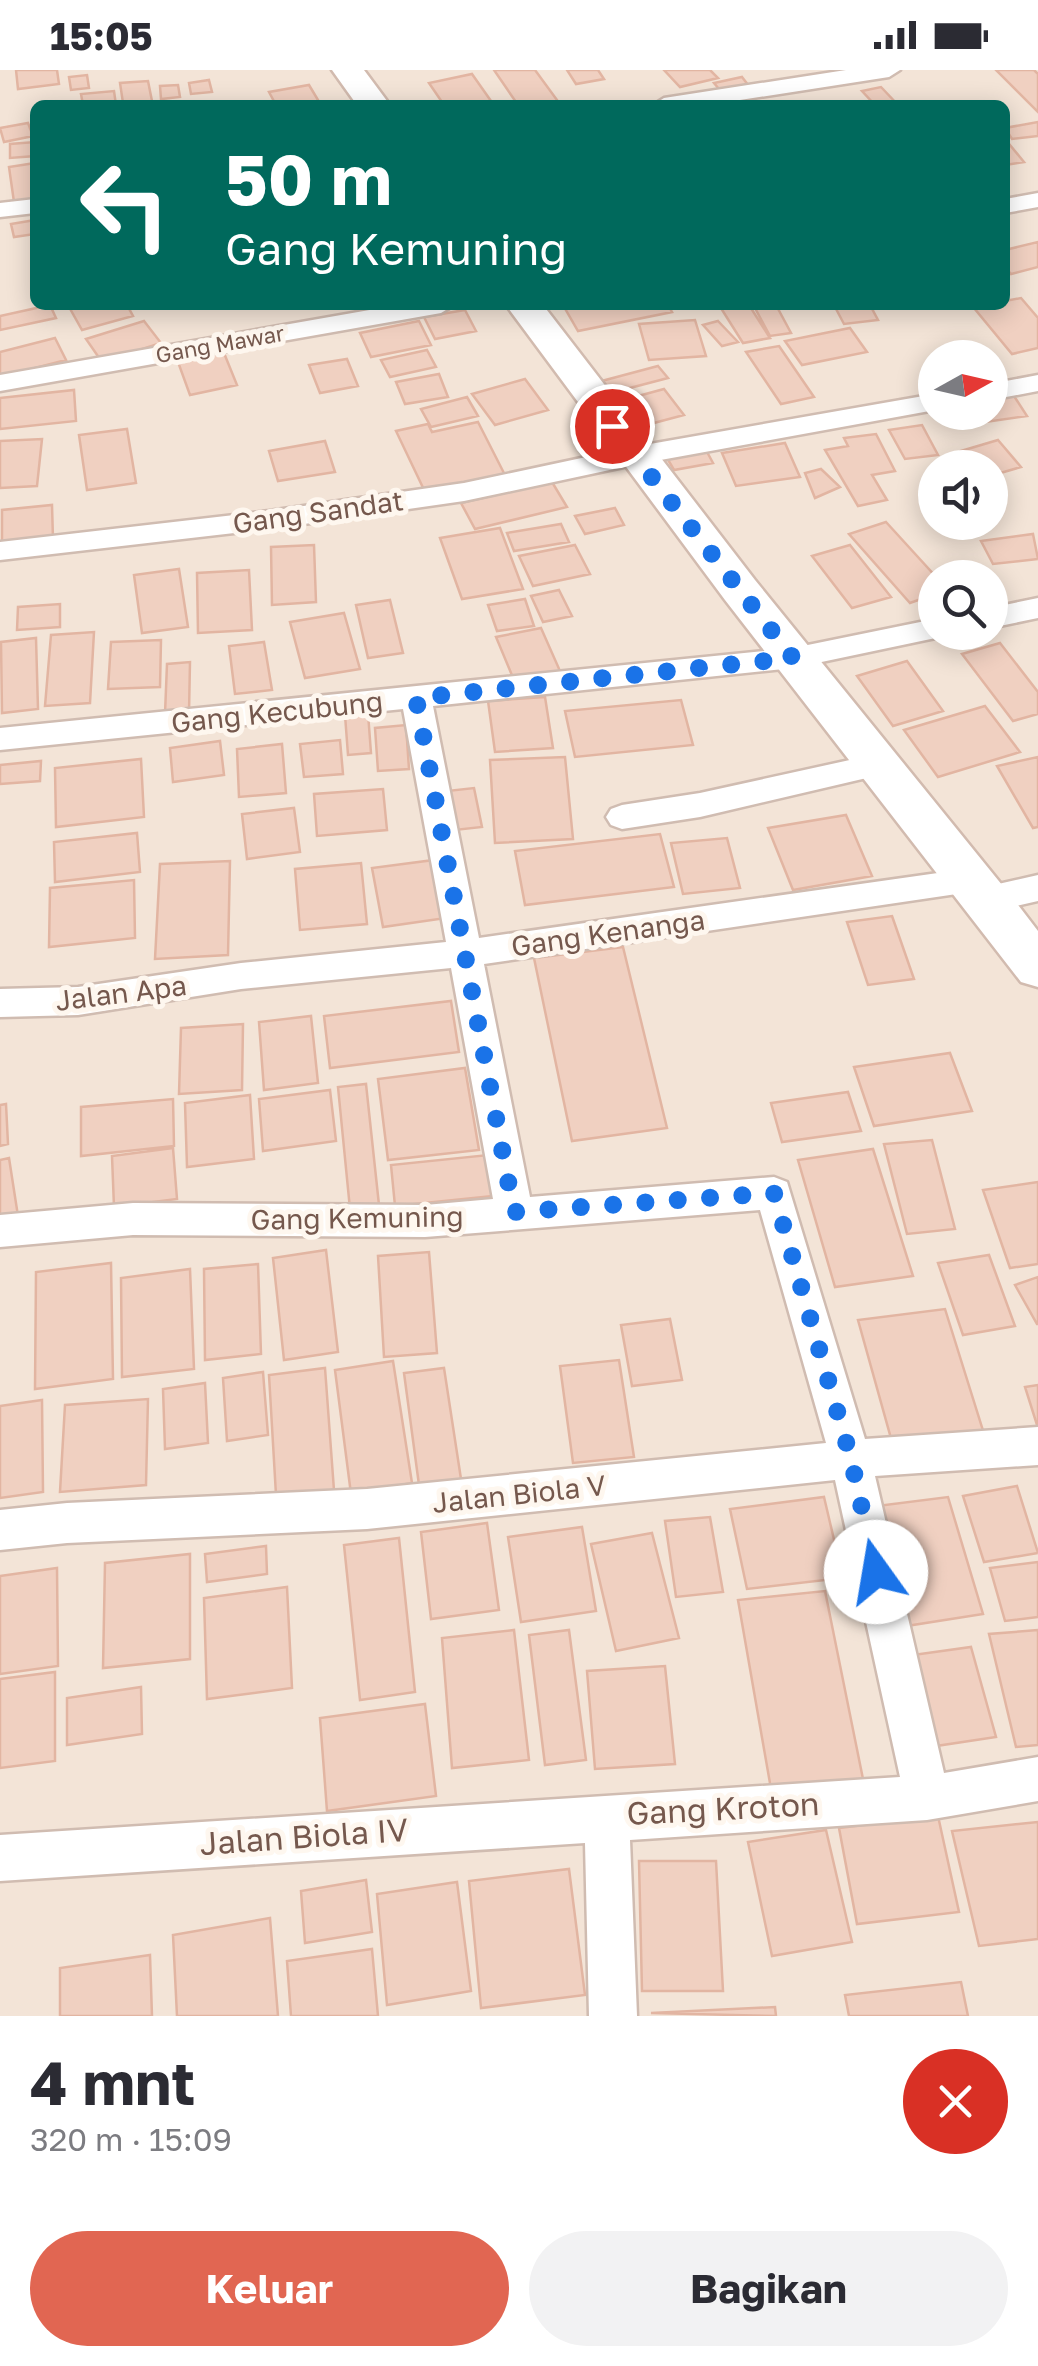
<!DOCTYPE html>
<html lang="id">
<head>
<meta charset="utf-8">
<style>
  body { margin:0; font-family:"Golos Text",sans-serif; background:#f2f2f3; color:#2b2b33; height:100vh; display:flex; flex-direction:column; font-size:38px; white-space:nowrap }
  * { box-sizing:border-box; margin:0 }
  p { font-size:32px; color:#7c7c81 }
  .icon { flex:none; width:55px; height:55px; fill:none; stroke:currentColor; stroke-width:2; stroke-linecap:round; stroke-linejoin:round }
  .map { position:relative; height:1946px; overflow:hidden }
  .side { display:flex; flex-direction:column; background:#fff; flex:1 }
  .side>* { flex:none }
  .guide { position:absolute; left:30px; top:30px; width:980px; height:210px; border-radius:15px; box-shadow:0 5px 25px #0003; background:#00695c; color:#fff; overflow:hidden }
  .needle { width:65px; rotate:82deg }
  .fabs { position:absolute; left:918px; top:270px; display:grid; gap:20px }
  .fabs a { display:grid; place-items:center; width:90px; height:90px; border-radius:50%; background:#fff; box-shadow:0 5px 25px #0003; font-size:50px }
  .pin { position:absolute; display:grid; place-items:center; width:85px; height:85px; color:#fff; margin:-42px; border:5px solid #fff; border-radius:50%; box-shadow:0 2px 10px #0007 }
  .me { position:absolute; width:110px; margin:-55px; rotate:347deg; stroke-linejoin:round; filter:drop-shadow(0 0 8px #0008) }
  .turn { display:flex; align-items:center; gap:35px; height:210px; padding:0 30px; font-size:45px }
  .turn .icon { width:130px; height:130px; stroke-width:2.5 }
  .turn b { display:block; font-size:70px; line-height:85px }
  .round { display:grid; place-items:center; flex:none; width:105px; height:105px; border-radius:52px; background:#f2f2f3 }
  .overview { display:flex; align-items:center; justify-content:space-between; height:170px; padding:0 30px }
  h1 { font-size:60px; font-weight:700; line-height:75px }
  .cta { display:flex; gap:20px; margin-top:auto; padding:20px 30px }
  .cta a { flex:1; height:115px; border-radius:60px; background:#e16652; color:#fff; font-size:40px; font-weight:700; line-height:115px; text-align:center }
  .cta a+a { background:#f2f2f3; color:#2b2b33 }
  .status { display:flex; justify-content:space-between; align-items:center; height:70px; padding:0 50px; background:#fff; direction:ltr }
  .status svg { height:28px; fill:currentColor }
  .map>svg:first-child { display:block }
  .residential { fill:#f3e4d7; fill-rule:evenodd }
  .building { fill:#f0d0c1; stroke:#e2b5a2; stroke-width:2.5 }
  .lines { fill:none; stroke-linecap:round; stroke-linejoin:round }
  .street-casing { stroke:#d0bcb1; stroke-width:5 }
  .secondary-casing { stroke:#d2bbaf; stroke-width:5 }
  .street { fill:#fff; fill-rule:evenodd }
  .secondary { fill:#fff; fill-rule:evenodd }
  .route { stroke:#1a73e8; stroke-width:18; stroke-dasharray:0 32.4 }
  .labels { text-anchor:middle; stroke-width:10; stroke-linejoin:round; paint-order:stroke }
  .far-street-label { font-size:22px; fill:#75584d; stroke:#fef7ef }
  .street-label { font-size:28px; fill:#75584d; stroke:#fef7ef }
  .near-street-label { font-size:32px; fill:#75584d; stroke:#fef7ef }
</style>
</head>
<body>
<div class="status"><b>15:05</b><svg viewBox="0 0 49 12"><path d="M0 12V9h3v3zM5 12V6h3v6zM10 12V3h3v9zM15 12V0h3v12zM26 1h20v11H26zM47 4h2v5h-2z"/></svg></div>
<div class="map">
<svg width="1038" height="1946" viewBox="0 0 1038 1946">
  <rect width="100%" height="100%" fill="#fcf3e8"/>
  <path class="residential" d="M0,0H1038V1946H0ZM35,35H1005V235H35ZM935,288H990V342H935ZM935,398H990V452H935ZM935,508H990V562H935Z"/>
  <path class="building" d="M16,0H57L59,14L18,19Z
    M494,0H535L557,30L518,35Z
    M567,0H598L604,9L576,14Z
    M664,0H710L718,8L680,17Z
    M996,0H1034L1038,4V42Z
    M472,4L491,31L444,35L429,13Z
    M87,5L89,18L71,20L69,7Z
    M742,7L752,20L724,25L714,13Z
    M209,10L212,22L191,24L189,13Z
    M148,11L152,31L123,33L120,13Z
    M178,15L180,27L161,29L160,16Z
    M309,15L321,35H276L269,22Z
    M881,17L898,35H875L862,21Z
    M114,21L116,35H83L81,24Z
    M1038,52V66L1012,69L1005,58Z
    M28,53L33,66L4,72L0,58Z
    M1005,69L1024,92L1005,95Z
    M35,72V86L10,88V74Z
    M35,93V129L14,132L9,97Z
    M35,150V164L14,167L11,154Z
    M1038,172V197L1011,204L1005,197V180Z
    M1021,228L1038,248V278L1012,284L974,238L1005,235V231Z
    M50,235L56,248L0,260V246Z
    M68,235H127L133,246L82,260Z
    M563,235H668L672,242L578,261Z
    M719,235H749L770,268L743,273Z
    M776,235L791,263L770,266L755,238Z
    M870,235L878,250L844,254L835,237Z
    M465,240L476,261L435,269L424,247Z
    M695,250L706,286L649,290L639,254Z
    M144,251L161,273L102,292L86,269Z
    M419,251L431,275L371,287L360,263Z
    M718,251L738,272L722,276L703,255Z
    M850,258L867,282L802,295L785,271Z
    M55,268L66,290L0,307V282Z
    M779,276L814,327L781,334L746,282Z
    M427,280L436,297L390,307L381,290Z
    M224,283L237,315L190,325L178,292Z
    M347,289L358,316L320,323L309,295Z
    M658,296L668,308L603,325L594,313Z
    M439,304L448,327L405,334L396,312Z
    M525,309L548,340L495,355L472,324Z
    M664,319L684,345L635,358L616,332Z
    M74,320L76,351L0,359V328Z
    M1014,326L1027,346L979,353L973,342H990V329Z
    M467,327L478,346L431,357L421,339Z
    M478,352L507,409L427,426L396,361L428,354L432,362Z
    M922,355L938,385L905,389L889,360Z
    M127,359L136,413L87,420L79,365Z
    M876,364L895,401L872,405L887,430L858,436L825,380L848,376L844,368Z
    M42,369L37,416L0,418V371Z
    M998,370L1021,397L990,406V398H975L961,381Z
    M325,371L335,402L278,411L269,381Z
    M785,373L800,407L736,416L722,383Z
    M706,380L713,393L674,400L667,388Z
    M821,399L840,417L815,428L805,403Z
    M552,412L567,437L475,459L461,433Z
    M52,435L53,469L2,475V440Z
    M615,438L624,455L585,464L575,446Z
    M886,452L937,508L935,524L910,533L849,464Z
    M561,454L569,472L514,481L507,463Z
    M500,458L523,519L462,529L440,468Z
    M1033,464L1038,489L993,494L981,471Z
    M314,475L316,532L272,535L271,477Z
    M575,475L590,504L533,516L519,486Z
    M850,475L891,527L852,538L812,486Z
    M179,499L188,557L142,563L134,505Z
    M249,500L252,560L198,563L197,503Z
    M559,520L572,546L543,552L531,526Z
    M525,529L534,556L497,561L488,535Z
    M390,530L403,583L368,588L356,535Z
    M60,534V557L17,560L18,537Z
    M344,543L360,599L305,608L290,552Z
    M541,558L560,601L514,610L496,567Z
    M94,562L90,633L45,636L51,565Z
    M36,568L38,639L2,643L1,572Z
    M161,570L160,617L108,619L111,572Z
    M264,572L272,620L235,624L229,576Z
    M1000,573L1038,622V644L1013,651L962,584Z
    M907,591L943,641L893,656L857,606Z
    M190,592L189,643L165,644L167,594Z
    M545,627L553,678L495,682L488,631Z
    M681,630L693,675L575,687L565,641Z
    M985,636L1020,682L938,707L904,660Z
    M368,643L371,683L348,685L345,645Z
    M406,655L409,699L378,701L375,658Z
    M340,670L343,704L304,707L300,674Z
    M220,671L224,705L173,712L170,678Z
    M282,674L286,723L239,727L237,679Z
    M565,687L573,769L495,773L490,690Z
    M1038,687V757L1033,758L997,696Z
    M141,689L144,747L56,757L55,698Z
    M41,691L40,711L0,714V695Z
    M474,718L482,757L455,760L447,721Z
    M383,719L387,760L317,766L314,724Z
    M294,738L300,782L247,789L242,744Z
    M846,745L872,806L793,820L768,758Z
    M137,763L140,802L55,812L54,772Z
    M660,764L674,817L525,835L515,781Z
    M727,768L740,818L683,824L671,773Z
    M434,790L446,848L383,857L372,798Z
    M230,791L228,885L155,889L160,794Z
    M361,793L367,854L300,860L295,799Z
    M134,810L135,868L49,877L50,818Z
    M892,846L914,909L868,915L847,852Z
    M623,877L667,1058L572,1071L534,888Z
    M451,931L459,982L330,998L324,946Z
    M311,946L318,1013L264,1020L259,952Z
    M243,954L242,1020L179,1024L181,958Z
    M950,983L972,1041L874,1056L854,997Z
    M465,998L479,1080L388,1090L378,1009Z
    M366,1014L379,1135L350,1139L338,1017Z
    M330,1020L336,1071L263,1081L259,1029Z
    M848,1022L861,1061L782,1072L771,1033Z
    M250,1025L254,1089L187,1097L185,1033Z
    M173,1029L174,1076L81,1086V1037Z
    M6,1034L8,1074L0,1076V1035Z
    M932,1070L955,1159L907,1164L884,1074Z
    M173,1078L177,1129L114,1137L112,1086Z
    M873,1079L913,1206L835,1217L798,1090Z
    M488,1085L493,1126L395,1136L391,1095Z
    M9,1088L18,1146L0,1150V1090Z
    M1038,1112V1194L1010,1198L983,1120Z
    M326,1180L338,1282L284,1290L273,1188Z
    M429,1182L437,1283L384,1287L378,1186Z
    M989,1185L1015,1256L963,1265L938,1193Z
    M111,1193L113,1309L35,1319L36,1202Z
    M258,1194L261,1284L205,1290L204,1199Z
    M190,1199L194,1299L122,1307L121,1208Z
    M1038,1207V1254H1037L1015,1215Z
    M945,1239L985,1367L894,1379L858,1250Z
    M670,1249L682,1310L632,1316L621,1255Z
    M619,1290L634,1387L573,1393L560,1296Z
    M393,1291L412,1413L351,1424L335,1300Z
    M325,1298L335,1434L277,1442L269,1305Z
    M444,1298L461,1409L419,1415L404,1303Z
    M263,1302L268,1365L227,1371L223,1308Z
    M205,1313L208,1373L165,1379L163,1319Z
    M1038,1315V1358L1025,1317Z
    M148,1329L146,1415L60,1422L65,1335Z
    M42,1330L43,1422L0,1428V1336Z
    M1017,1416L1038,1483L984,1492L963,1426Z
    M824,1427L843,1508L747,1519L730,1439Z
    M948,1427L983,1544L900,1557L869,1437Z
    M710,1447L723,1522L676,1527L665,1451Z
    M487,1453L499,1540L431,1549L421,1462Z
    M582,1457L596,1541L521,1552L508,1467Z
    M652,1463L679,1568L616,1581L591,1474Z
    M399,1468L415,1622L360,1630L344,1475Z
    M266,1476L267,1504L207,1512L205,1484Z
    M190,1484V1589L103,1598L105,1493Z
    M1038,1492V1547L1005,1551L990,1498Z
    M57,1498L58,1596L0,1604V1506Z
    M287,1517L292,1618L207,1629L204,1528Z
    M825,1521L863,1709L771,1719L738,1530Z
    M514,1560L529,1690L452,1698L442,1568Z
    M569,1560L586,1690L545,1695L529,1565Z
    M1038,1560V1675L1016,1677L989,1564Z
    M971,1577L996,1667L936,1676L913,1585Z
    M665,1596L675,1694L595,1699L587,1601Z
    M55,1602V1691L0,1698V1609Z
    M141,1617L142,1664L67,1675V1628Z
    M425,1634L436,1726L327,1741L320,1648Z
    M938,1746L959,1842L857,1854L839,1758Z
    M1038,1752V1869L979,1876L952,1761Z
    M826,1760L852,1872L772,1886L748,1772Z
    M639,1791H716L723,1921H642Z
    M569,1799L585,1925L481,1938L469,1811Z
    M366,1810L372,1862L305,1873L301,1821Z
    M457,1812L471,1921L387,1935L377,1824Z
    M270,1848L278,1946H177L173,1865Z
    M372,1879L378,1946H291L287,1891Z
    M150,1885L152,1946H60V1898Z
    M961,1912L968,1946H849L845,1925Z
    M775,1937L776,1946L651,1943Z"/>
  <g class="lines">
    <g class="street-casing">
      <path id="street" d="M846,0H900L889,7L708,35H653L664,28Z
        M1038,123V137L1005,143V129Z
        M35,129V143L0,147V133Z
        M398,235H454L441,243L0,321V305Z
        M1038,305V321L990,330V314Z
        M935,324V340L633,395L464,431L269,459L0,490V472L269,441L464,413L633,377Z
        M1038,528V548L990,558V538Z
        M935,549V562H948L945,566L793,598L433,636L479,868L973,798L985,801L989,810L985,817L1038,805V831L989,842L977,838L972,829L977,821L484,894L530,1127L774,1107L787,1112L865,1369L1038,1357V1395L875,1406L944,1703L1038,1687V1731L927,1750L630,1770L637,1946H589L585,1773L0,1811V1765L900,1707L835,1410L367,1459L67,1473L0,1480V1440L67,1433L367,1419L826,1373L760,1140L425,1167L133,1165L0,1177V1145L133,1133L425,1135L493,1129L451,898L241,919L78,945L0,947V919L78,917L241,893L446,872L403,639L0,680V658L793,578Z
        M877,684L888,687L893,695L888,703L700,747L622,759L611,755L606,747L611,739L622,735L700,723Z"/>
    </g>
    <g class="secondary-casing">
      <path id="secondary" d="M332,0H364L390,35H357Z
        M506,235H543L755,510L1015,831L1038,861V917L1021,912L725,530Z"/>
    </g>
    <use href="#street" class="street"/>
    <use href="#secondary" class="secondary"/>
  </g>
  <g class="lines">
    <path class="route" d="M612,356L793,588L416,628L514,1142L774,1123L851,1389L876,1502"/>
  </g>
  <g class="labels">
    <g class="far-street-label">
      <text transform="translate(220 274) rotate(-10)" y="8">Gang Mawar</text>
    </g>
    <g class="street-label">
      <text transform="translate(318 442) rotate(-8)" y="10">Gang Sandat</text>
      <text transform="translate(277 642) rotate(-6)" y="10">Gang Kecubung</text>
      <text transform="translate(608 863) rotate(-8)" y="10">Gang Kenanga</text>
      <text transform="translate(121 923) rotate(-7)" y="10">Jalan Apa</text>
      <text transform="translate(357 1148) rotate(-1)" y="10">Gang Kemuning</text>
      <text transform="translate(519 1424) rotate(-6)" y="10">Jalan Biola V</text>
    </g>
    <g class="near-street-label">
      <text transform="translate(723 1739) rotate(-3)" y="11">Gang Kroton</text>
      <text transform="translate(304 1767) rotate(-4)" y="11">Jalan Biola IV</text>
    </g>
  </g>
</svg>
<div class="fabs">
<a><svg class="needle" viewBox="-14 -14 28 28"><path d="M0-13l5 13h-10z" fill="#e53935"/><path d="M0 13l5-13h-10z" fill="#7c7c81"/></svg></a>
<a><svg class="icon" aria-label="sound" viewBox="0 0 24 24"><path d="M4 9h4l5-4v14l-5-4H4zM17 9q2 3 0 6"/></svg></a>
<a><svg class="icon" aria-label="search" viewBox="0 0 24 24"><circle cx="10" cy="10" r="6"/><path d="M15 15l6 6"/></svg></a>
</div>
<div class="pin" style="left:612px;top:356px;background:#d93025"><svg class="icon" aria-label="arrive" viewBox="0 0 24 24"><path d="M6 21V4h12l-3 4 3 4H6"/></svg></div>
<svg class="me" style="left:876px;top:1502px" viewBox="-20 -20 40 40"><circle r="19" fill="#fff"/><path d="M0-13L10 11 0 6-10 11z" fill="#1a73e8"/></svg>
<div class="guide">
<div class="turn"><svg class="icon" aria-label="left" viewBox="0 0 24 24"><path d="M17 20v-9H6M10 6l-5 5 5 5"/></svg><div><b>50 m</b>Gang Kemuning</div></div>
</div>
</div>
<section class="side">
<div class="overview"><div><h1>4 mnt</h1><p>320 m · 15:09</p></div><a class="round" style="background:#d93025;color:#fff"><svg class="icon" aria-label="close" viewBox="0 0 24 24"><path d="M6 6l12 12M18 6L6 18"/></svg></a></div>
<div class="cta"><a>Keluar</a><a>Bagikan</a></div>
</section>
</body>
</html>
